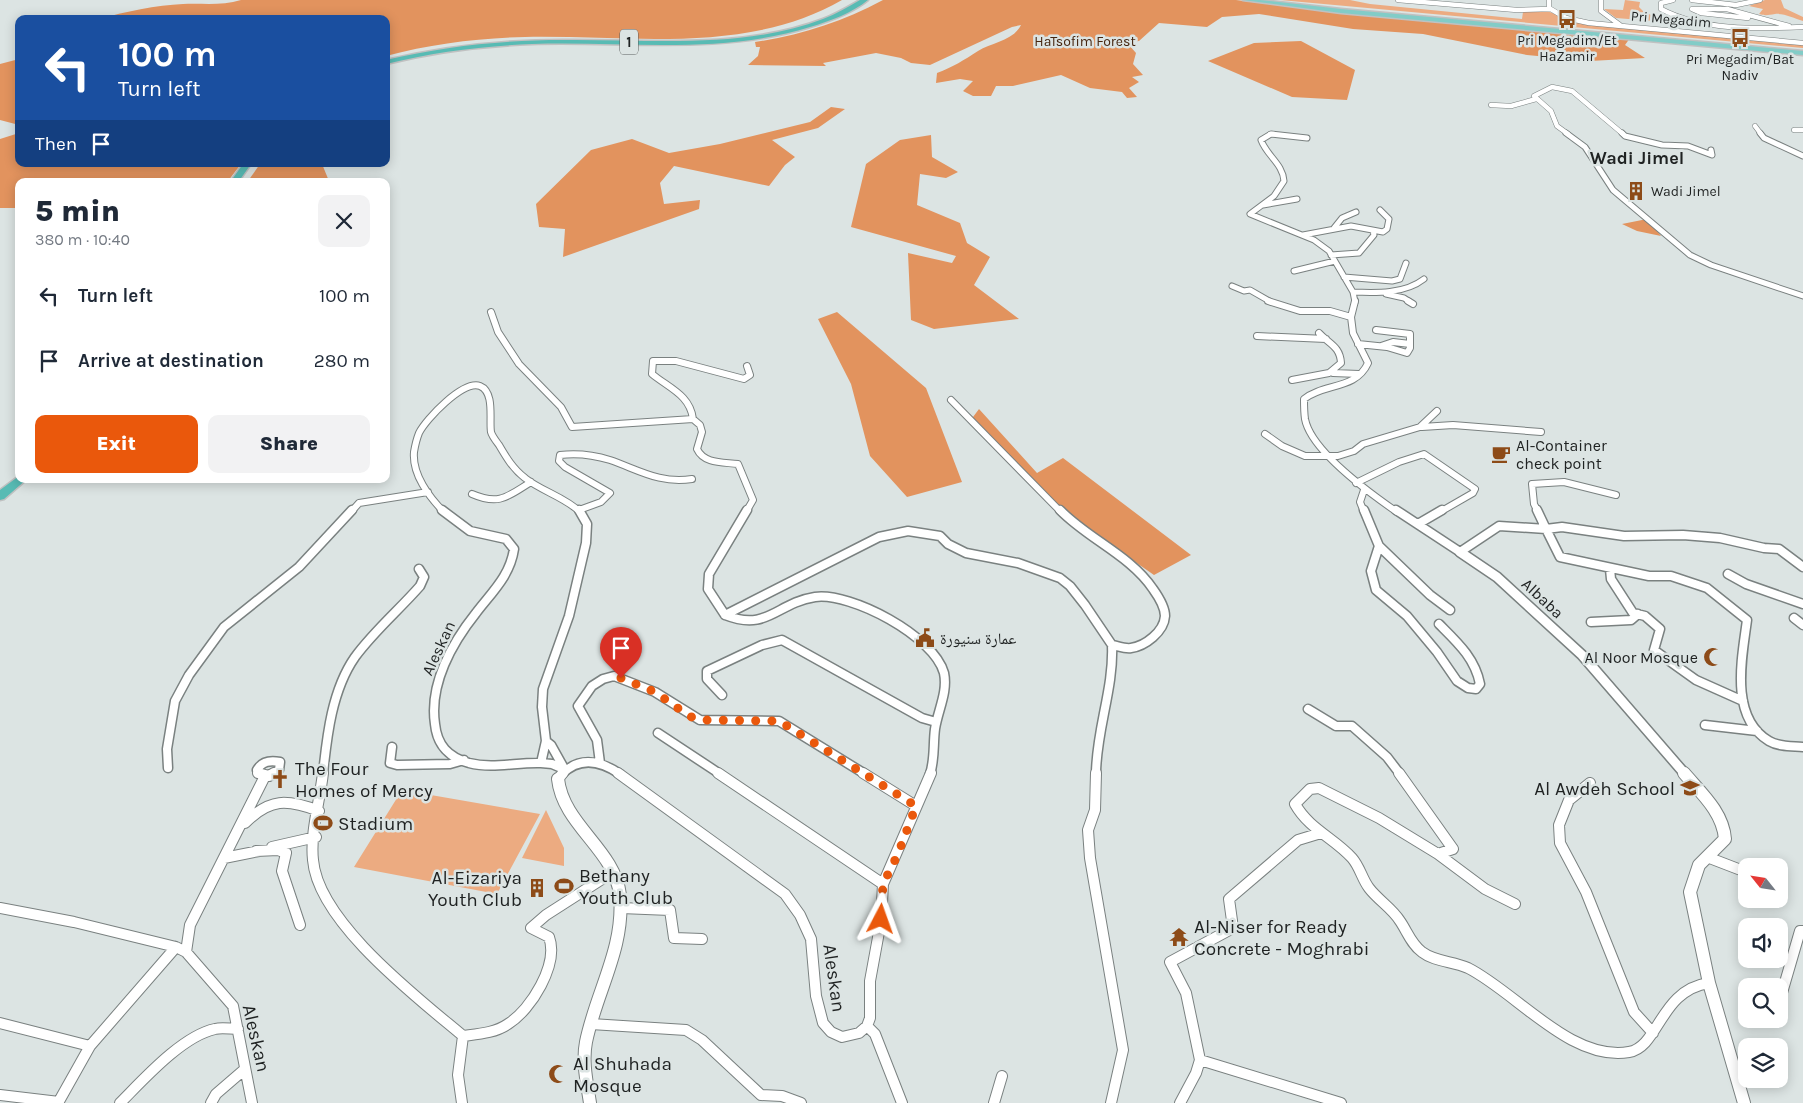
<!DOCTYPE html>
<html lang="en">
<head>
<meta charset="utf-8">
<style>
  body { margin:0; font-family:Karla,"Noto Naskh Arabic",sans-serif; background:#f2f2f3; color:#1f2937; height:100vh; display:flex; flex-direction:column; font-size:19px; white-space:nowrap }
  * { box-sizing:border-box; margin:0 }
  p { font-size:16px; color:#747a83 }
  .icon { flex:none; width:28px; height:28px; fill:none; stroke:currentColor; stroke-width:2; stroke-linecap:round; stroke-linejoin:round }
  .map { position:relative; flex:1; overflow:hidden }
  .drawer { position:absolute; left:15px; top:178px; width:375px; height:305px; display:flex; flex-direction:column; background:#fff; border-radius:10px; box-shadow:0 2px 12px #0003 }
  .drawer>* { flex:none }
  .banner { position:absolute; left:15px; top:15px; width:375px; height:152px; border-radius:10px; box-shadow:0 2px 12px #0003; background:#1a4fa0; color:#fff; overflow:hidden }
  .needle { width:32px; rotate:300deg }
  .fabs { position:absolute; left:1738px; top:858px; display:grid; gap:10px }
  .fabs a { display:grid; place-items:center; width:50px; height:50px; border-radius:10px; background:#fff; box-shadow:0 2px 12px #0003; font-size:25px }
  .pin { position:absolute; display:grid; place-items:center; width:42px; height:42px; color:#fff; margin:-51px -21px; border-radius:50% 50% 50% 0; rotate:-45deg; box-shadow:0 0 5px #0007 }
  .pin .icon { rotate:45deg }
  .me { position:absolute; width:55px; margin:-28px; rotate:4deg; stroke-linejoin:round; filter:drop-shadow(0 0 4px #0008) }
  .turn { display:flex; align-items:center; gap:18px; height:105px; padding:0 20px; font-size:22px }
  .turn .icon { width:65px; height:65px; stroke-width:2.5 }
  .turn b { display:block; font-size:35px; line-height:42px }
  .then { display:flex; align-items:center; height:48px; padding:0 20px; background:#0003; gap:10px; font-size:19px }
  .round { display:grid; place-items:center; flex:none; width:52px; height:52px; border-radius:10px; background:#f2f2f3 }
  .headline { display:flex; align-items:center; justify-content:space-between; height:85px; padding:0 20px }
  h1 { font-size:30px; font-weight:800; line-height:38px }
  .button { display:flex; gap:10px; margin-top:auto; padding:10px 20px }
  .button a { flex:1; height:58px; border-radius:10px; background:#ea580c; color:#fff; font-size:20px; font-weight:800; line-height:58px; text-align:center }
  .button a+a { background:#f2f2f3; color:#1f2937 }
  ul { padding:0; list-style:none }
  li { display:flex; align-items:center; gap:15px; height:65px; padding:0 20px }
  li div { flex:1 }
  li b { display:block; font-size:19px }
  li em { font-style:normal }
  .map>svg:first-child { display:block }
  .green { fill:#ecab81 }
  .forest { fill:#e2935e }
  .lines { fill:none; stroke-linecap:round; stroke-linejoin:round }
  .minor-far4-casing { stroke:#7a8180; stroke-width:5.5 }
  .minor-far3-casing { stroke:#7a8180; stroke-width:7 }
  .minor-far2-casing { stroke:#7a8180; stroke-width:8 }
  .minor-far1-casing { stroke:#7a8180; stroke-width:11 }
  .minor-casing { stroke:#7a8180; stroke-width:12 }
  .tertiary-far1-casing { stroke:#7a8180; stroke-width:12 }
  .tertiary-casing { stroke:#7a8180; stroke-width:14 }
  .primary-casing { stroke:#c0c1c1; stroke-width:3 }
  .trunk-casing { stroke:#c0c1c1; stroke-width:3 }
  .minor-far4 { stroke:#fff; stroke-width:4.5 }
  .minor-far3 { stroke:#fff; stroke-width:5 }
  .minor-far2 { stroke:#fff; stroke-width:6 }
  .minor-far1 { stroke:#fff; stroke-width:8 }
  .minor { stroke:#fff; stroke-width:10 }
  .tertiary-far1 { stroke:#fff; stroke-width:9 }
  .tertiary { stroke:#fff; stroke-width:12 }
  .primary { fill:#82ccc7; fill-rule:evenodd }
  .trunk { fill:#58bbb4; fill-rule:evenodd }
  .route { stroke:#ea580c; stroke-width:9; stroke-dasharray:0 16.2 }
  .labels { text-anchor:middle; stroke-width:5; stroke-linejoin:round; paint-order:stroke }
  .far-street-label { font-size:14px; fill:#1f2222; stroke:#dce4e3 }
  .far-poi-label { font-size:14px; fill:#1f2222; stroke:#dce4e3 }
  .far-park-label { font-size:14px; fill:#462610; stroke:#dce4e3 }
  .shield { fill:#dce4e3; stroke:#585c5c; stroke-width:1 }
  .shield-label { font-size:15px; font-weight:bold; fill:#1f2222 }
  .poi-label { font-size:16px; fill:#1f2222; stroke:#dce4e3; text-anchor:start }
  .street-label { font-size:16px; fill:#1f2222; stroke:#dce4e3 }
  .far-district-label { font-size:18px; font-weight:bold; fill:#1f2222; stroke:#dce4e3 }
  .near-poi-label { font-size:19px; fill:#1f2222; stroke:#dce4e3; text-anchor:start }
  .near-street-label { font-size:19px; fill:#1f2222; stroke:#dce4e3 }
</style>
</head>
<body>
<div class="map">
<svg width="1803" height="1103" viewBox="0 0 1803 1103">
  <rect width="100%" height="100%" fill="#dce4e3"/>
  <path class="green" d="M1280,0H1350L1370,4L1522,19L1523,12L1547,11L1582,24L1803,44V48Z
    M1625,0L1640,2L1639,7L1645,13L1678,23L1616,18L1604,9L1623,10Z
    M1765,0H1781L1784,8L1803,17V21C1794,18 1784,13 1775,14C1768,15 1766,16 1759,14L1763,9L1749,6Z
    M402,790L540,814L497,894L354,867Z
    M546,810L564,848V866L522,858Z"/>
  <path class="forest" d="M241,0H842C747,55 630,35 525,37C478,38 431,44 386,56V19H99C124,12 157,5 183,4C203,3 222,6 241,0Z
    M883,0H1236L1347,14L1630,38L1625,45L1645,58L1590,61L1527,55L1423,34L1353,29L1259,14L1222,17L1207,27L1159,23L1139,41L1132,42L1129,45L1136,53L1133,64L1143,75L1132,77L1139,82L1129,88L1137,97L1127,98L1122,92L1090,88L1061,75L1013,86H996L991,96H973L963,91L973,81L960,79L936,83L937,73C953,67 964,60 978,51C992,42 1013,41 1021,25L1012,27L930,65L911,63L901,58L876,53L823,63L826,66L748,65L758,56L760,47H756L755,42C801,35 842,22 883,0Z
    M1301,41L1355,70L1347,100L1292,97L1208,61L1254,43Z
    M19,59V125L0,120V64Z
    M831,107L845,109L818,128L772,140L795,157L785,165L769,186L674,166L660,183L664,204L700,200L699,209L563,257L565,229L539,227L536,204L591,150L632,139L669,153L720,144L810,122Z
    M19,133V164H241L228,181H19V208H0V139Z
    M931,135L932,157L958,172L946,178L920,174L917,205L960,223L967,243L990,257L974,285L1019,319L934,329L911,320L908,253L952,263L956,256L851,227L866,164L900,140Z
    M260,164H322L329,181H248Z
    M1647,219L1661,236L1637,231L1622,224Z
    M837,312L926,388L962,482L907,497L870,456L851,384L818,319Z
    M979,409L1037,473L1063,458L1191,555L1154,575L1047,501L970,421Z"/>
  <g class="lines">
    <g class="minor-far4-casing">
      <path id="minor-far4" d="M1398,0L1517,10L1550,9
        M1549,0V8L1566,18L1589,23L1803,43
        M1601,0V11L1620,25
        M1673,0L1661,3V9C1703,31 1757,29 1803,27
        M1692,0L1736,5L1760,0
        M1748,18L1701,13L1692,9H1727L1789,26
        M1491,105L1511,106L1536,99
        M1755,126L1761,134
        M1794,130H1803
        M1270,134H1274
        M1568,134L1557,126L1551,111L1534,96L1552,87L1572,91L1623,134"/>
    </g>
    <g class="minor-far3-casing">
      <path id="minor-far3" d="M1566,133L1585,147L1613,190L1690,255L1711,265L1803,296
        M1622,133L1625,136L1662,145L1688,146L1712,155L1711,150
        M1760,133L1764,138L1803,156
        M1307,138L1271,134L1261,140C1267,156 1283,164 1284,181L1274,196L1250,214L1314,240L1329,251L1353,292L1355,302
        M1263,205L1297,199
        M1334,228L1342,218L1356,212
        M1303,235L1351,226L1383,232L1387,229L1389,219L1380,210
        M1331,255L1359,253L1374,235L1373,231
        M1294,271L1335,261
        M1344,277L1392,281L1400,279L1406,263
        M1232,286L1244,291L1250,290L1271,302
        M1353,292C1376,293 1405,294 1424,279
        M1386,294L1404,298L1410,302"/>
    </g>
    <g class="minor-far2-casing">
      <path id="minor-far2" d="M1268,301L1300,311H1330L1351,317
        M1355,301L1351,317L1353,333L1368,363C1356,390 1324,383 1304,399C1304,405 1304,412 1305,419C1311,451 1371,494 1397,512
        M1408,301L1413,304
        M491,312L498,332L519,364L561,407L572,427L693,419L700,425L702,432L697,449C704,464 723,462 738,464L753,500L746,512
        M1257,336L1326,339
        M1358,344L1387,347L1407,353L1410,348V334L1376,330
        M1381,346L1393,342L1410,344
        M1333,373L1359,374
        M1292,380L1329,373L1341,363C1340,346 1329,344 1319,333
        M951,400L1061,512
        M693,419C690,395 669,388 652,374L653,361H676L744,379L750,375L747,366
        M1422,427L1453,425L1541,432
        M1265,434L1282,446L1305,456H1338L1354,451L1363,444L1420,427L1437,411
        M1356,483L1399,462L1424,454L1475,489L1473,493L1440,512
        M1364,490L1360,502L1364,512
        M472,494C500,506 508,496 531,482
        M579,510L601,502L610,493L565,467L559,461L560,455C577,453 594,455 610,460C639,470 660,484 692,479
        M351,512L359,503L428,492
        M444,512C429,497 412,474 414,452C415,446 417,438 419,433C426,419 463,380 480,386C495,392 489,420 491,432C492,436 496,441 499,445C506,457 513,469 525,478C541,491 565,497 580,512
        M1538,512L1534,504L1532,484L1564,482L1616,495"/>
    </g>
    <g class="minor-far1-casing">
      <path id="minor-far1" d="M442,510L470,531L506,539L514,549C510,576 492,592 476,613C452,643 429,684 435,724C437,745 448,757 469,763C493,769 517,762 541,763
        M1364,510L1379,546L1371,571L1376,590L1407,616L1437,652L1457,681L1468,688L1476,689L1480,684C1475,658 1457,642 1439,624
        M1396,510L1460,552L1499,526L1546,529L1560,557L1649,576H1671L1707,588L1747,620C1742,658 1729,717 1769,741C1779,747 1792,746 1803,747
        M1537,510L1546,529L1562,527L1624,536L1683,535L1720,538L1764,548L1779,549L1803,567
        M1418,524L1442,510
        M1379,546L1430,595L1450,610
        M1610,569L1611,579L1633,613L1645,616L1660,629L1654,650L1696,680L1743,701
        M1728,574L1746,584L1803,604
        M725,615L708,589L709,574L747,510
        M725,615L879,537L908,531L940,536L948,544L966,553L1018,563L1060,578L1070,586L1085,605L1112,645C1118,646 1125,649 1131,648C1145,646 1164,632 1165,616C1165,607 1158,596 1153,589C1130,555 1088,539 1060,510
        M725,615C768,632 776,603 815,597C851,592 934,636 944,673C948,692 938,710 935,729C933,744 935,759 930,774
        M1794,618L1803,625
        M1591,622L1631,620L1638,614
        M722,695L707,679V671L762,645L782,640L922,718L936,722
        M1308,709L1336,726H1352L1387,757L1400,774
        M1705,725L1757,731
        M658,733L720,774
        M546,741L551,745L565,770
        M392,747L390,763L397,765L450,764L464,760
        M541,763L552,764L566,770
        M541,763L546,741L542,707L543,689L569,616L586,543L587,524L579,510
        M600,763L597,740L578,706L592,686L603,679L614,676L655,692L700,720L779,721L865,774
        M168,768L167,749L175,701L189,675L224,627L299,567L352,510
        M259,774L257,770C262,761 270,760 280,762L279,770L272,774
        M323,774C327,735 332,690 355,657C374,631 399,610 420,586L424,577L419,569
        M562,774C580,756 601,761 620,774
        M1096,774C1096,731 1114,688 1112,645"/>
    </g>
    <g class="minor-casing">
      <path id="minor" d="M258,773L269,776L274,773
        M323,773C320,800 310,833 313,860C318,922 418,998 463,1036C478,1034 495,1033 508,1024C531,1010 559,964 549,937L531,928L546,915L613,872
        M618,773L785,894L800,915L811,939L816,996L823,1023L831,1032L842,1037L859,1033L867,1026L870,1018V981L881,921L883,884L931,773
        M718,773L883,884
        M863,773L916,806
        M1096,773L1095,810L1088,830L1090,858L1123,1050L1111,1103
        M1399,773L1453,849L1438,854L1379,818L1319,788L1310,789L1295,804C1309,829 1334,838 1352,858C1360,867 1362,879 1369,888C1378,900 1392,908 1400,921C1407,931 1411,944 1422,952C1435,962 1453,961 1468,968C1516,992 1571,1062 1629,1052C1659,1047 1660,990 1709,983
        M558,779L563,773
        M1590,783L1569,800L1559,825L1560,843L1586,892L1634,1012L1653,1033
        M245,823C270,798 287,799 319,811
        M272,847L316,837
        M256,851L278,850L286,853L282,871L300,925
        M1438,854L1485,889L1515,904
        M1707,857L1746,872
        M224,858L259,851
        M0,908L74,922L176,947
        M621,908L670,910L674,938L702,939
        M1779,1003L1800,931H1803
        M0,1023L90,1046
        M591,1024L686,1030L702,1040L761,1095L782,1096L801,1103
        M867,1026L875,1034L902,1103
        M1200,1060L1341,1103
        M0,1095L59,1102
        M58,1103L90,1046L176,947L186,952
        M120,1103C143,1080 182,1036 215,1029C222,1027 230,1029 238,1029
        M211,1103L216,1094L245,1069
        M252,1103L233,1006L186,952L190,925L265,776
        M462,1103L458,1075L463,1036
        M994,1103L1002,1076
        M1180,1103L1196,1073L1200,1060L1186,993L1170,962L1233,928L1229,899L1298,840L1321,833"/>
    </g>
    <g class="tertiary-far1-casing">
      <path id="tertiary-far1" d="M1460,552L1497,577L1582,655L1685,774"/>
    </g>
    <g class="tertiary-casing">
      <path id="tertiary" d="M1684,773C1701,793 1723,812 1725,839L1699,865L1690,892L1709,983L1744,1103
        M558,779C563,825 615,850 620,895C625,948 596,992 586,1042C582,1062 587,1083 590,1103"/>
    </g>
    <g class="primary-casing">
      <path id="primary" d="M1243,0H1260L1341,9L1803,51V55L1341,13Z"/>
    </g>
    <g class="trunk-casing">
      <path id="trunk" d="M860,0H868C852,13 830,21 810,27C720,55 625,41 532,44C482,46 434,52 386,64V60C445,46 503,40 563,40C649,39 741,50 823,19C836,14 848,7 860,0Z
        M243,164H251L239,181H231Z
        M19,476V479H27L4,499L0,500V490Z"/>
    </g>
    <use href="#minor-far4" class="minor-far4"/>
    <use href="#minor-far3" class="minor-far3"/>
    <use href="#minor-far2" class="minor-far2"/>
    <use href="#minor-far1" class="minor-far1"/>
    <use href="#minor" class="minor"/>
    <use href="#tertiary-far1" class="tertiary-far1"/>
    <use href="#tertiary" class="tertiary"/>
    <use href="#primary" class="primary"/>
    <use href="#trunk" class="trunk"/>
  </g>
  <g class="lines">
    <path class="route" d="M621,678L655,692L689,716L700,720L779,721L916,806L898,854L883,884L881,919"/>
  </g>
  <defs>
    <g id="bus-bare" transform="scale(1.5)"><path d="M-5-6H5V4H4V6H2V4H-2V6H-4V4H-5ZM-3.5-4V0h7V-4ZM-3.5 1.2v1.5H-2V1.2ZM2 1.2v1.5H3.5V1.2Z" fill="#8d4b18" stroke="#dce4e3" stroke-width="2.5" paint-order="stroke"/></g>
    <g id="building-bare" transform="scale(1.5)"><path d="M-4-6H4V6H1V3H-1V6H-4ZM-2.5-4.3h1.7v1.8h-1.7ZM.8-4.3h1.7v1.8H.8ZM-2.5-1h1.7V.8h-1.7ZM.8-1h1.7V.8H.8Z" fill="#8d4b18" stroke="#dce4e3" stroke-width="2.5" paint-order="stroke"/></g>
    <g id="cafe-bare" transform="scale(1.5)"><path d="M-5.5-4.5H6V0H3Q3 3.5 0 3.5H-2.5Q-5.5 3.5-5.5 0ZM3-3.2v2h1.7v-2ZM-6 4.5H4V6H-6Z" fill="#8d4b18" stroke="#dce4e3" stroke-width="2.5" paint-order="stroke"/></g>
    <g id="civic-bare" transform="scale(1.5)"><path d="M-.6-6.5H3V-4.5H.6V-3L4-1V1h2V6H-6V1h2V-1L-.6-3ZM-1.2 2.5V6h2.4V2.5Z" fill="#8d4b18" stroke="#dce4e3" stroke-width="2.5" paint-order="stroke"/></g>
    <g id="mosque-bare" transform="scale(1.5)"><path d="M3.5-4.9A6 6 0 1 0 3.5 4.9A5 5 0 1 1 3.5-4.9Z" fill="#8d4b18" stroke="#dce4e3" stroke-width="2.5" paint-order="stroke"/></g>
    <g id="church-bare" transform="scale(1.5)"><path d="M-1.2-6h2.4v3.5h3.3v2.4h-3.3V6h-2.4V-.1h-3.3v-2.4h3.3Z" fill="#8d4b18" stroke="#dce4e3" stroke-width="2.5" paint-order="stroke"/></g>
    <g id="school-bare" transform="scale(1.5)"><path d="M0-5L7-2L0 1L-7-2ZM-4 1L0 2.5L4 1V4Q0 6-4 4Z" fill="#8d4b18" stroke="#dce4e3" stroke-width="2.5" paint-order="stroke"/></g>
    <g id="stadium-bare" transform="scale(1.5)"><path d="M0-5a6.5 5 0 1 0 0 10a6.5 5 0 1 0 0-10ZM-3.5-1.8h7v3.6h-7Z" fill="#8d4b18" stroke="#dce4e3" stroke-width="2.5" paint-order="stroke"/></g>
    <g id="temple-bare" transform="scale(1.5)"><path d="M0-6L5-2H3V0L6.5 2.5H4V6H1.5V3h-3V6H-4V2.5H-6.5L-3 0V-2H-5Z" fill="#8d4b18" stroke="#dce4e3" stroke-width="2.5" paint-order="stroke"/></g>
  </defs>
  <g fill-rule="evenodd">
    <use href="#bus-bare" x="1567" y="19"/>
    <use href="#bus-bare" x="1740" y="38"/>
    <use href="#building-bare" x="1636" y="191"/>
    <use href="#cafe-bare" x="1501" y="454"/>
    <use href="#civic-bare" x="925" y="638"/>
    <use href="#mosque-bare" x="1713" y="657"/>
    <use href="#church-bare" x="280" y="779"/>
    <use href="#school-bare" x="1690" y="788"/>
    <use href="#stadium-bare" x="323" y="823"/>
    <use href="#stadium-bare" x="564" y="886"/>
    <use href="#building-bare" x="537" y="888"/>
    <use href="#temple-bare" x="1179" y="937"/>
    <use href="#mosque-bare" x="558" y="1074"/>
  </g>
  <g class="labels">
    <g class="far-street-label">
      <text transform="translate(1671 19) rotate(5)" y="5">Pri Megadim</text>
    </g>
    <g class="far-poi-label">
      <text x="1567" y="45">Pri Megadim/Et<tspan x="1567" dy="16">HaZamir</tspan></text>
      <text x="1740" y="64">Pri Megadim/Bat<tspan x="1740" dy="16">Nadiv</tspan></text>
      <text x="1651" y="196" text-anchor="start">Wadi Jimel</text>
    </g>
    <g class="far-park-label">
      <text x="1085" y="46">HaTsofim Forest</text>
    </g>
    <rect class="shield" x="620" y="29.5" width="18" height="25" rx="4"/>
    <g class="shield-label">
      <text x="629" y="47">1</text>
    </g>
    <g class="poi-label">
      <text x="1516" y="451">Al-Container<tspan x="1516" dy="18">check point</tspan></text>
      <text x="940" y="644">عمارة سنيورة</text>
      <text x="1698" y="663" text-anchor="end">Al Noor Mosque</text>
    </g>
    <g class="street-label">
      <text transform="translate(1543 598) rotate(43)" y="6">Albaba</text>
      <text transform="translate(438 648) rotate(-65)" y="6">Aleskan</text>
    </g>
    <g class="far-district-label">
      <text x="1637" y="164">Wadi Jimel</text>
    </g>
    <g class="near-poi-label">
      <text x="295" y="775">The Four<tspan x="295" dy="22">Homes of Mercy</tspan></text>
      <text x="1675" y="795" text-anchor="end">Al Awdeh School</text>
      <text x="338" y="830">Stadium</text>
      <text x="579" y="882">Bethany<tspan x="579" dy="22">Youth Club</tspan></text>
      <text x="522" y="884" text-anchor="end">Al-Eizariya<tspan x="522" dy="22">Youth Club</tspan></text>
      <text x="1194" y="933">Al-Niser for Ready<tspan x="1194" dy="22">Concrete - Moghrabi</tspan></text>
      <text x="573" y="1070">Al Shuhada<tspan x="573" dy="22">Mosque</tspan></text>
    </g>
    <g class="near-street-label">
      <text transform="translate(835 978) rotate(82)" y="7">Aleskan</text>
      <text transform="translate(257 1038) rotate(77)" y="7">Aleskan</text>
    </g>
  </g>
</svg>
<div class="fabs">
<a><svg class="needle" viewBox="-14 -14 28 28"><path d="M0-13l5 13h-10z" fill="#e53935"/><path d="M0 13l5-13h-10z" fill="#747a83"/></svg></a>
<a><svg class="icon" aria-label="sound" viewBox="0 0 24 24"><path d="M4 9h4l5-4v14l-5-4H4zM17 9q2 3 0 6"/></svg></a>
<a><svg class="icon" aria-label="search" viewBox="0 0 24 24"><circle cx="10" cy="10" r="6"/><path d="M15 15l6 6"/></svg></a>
<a><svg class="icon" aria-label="layers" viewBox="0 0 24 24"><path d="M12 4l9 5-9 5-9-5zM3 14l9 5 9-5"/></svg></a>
</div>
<div class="pin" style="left:621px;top:678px;background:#d93025"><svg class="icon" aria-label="arrive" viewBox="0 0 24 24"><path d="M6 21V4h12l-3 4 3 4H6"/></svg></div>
<svg class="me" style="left:881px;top:919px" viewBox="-20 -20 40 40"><path d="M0-17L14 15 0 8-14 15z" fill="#ea580c" stroke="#fff" stroke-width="4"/></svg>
<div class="banner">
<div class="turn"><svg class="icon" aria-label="left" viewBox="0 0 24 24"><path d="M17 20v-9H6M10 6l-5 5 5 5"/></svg><div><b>100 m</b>Turn left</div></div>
<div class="then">Then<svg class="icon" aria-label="arrive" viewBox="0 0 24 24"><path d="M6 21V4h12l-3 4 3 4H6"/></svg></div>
</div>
<section class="drawer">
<div class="headline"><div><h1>5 min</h1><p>380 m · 10:40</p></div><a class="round"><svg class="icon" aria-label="close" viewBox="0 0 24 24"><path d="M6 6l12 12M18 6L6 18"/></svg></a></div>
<ul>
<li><svg class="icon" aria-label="left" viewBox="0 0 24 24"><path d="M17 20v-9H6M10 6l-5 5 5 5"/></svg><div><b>Turn left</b></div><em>100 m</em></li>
<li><svg class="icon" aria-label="arrive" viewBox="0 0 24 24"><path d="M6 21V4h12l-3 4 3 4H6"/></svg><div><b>Arrive at destination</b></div><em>280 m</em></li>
</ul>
<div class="button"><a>Exit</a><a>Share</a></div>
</section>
</div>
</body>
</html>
